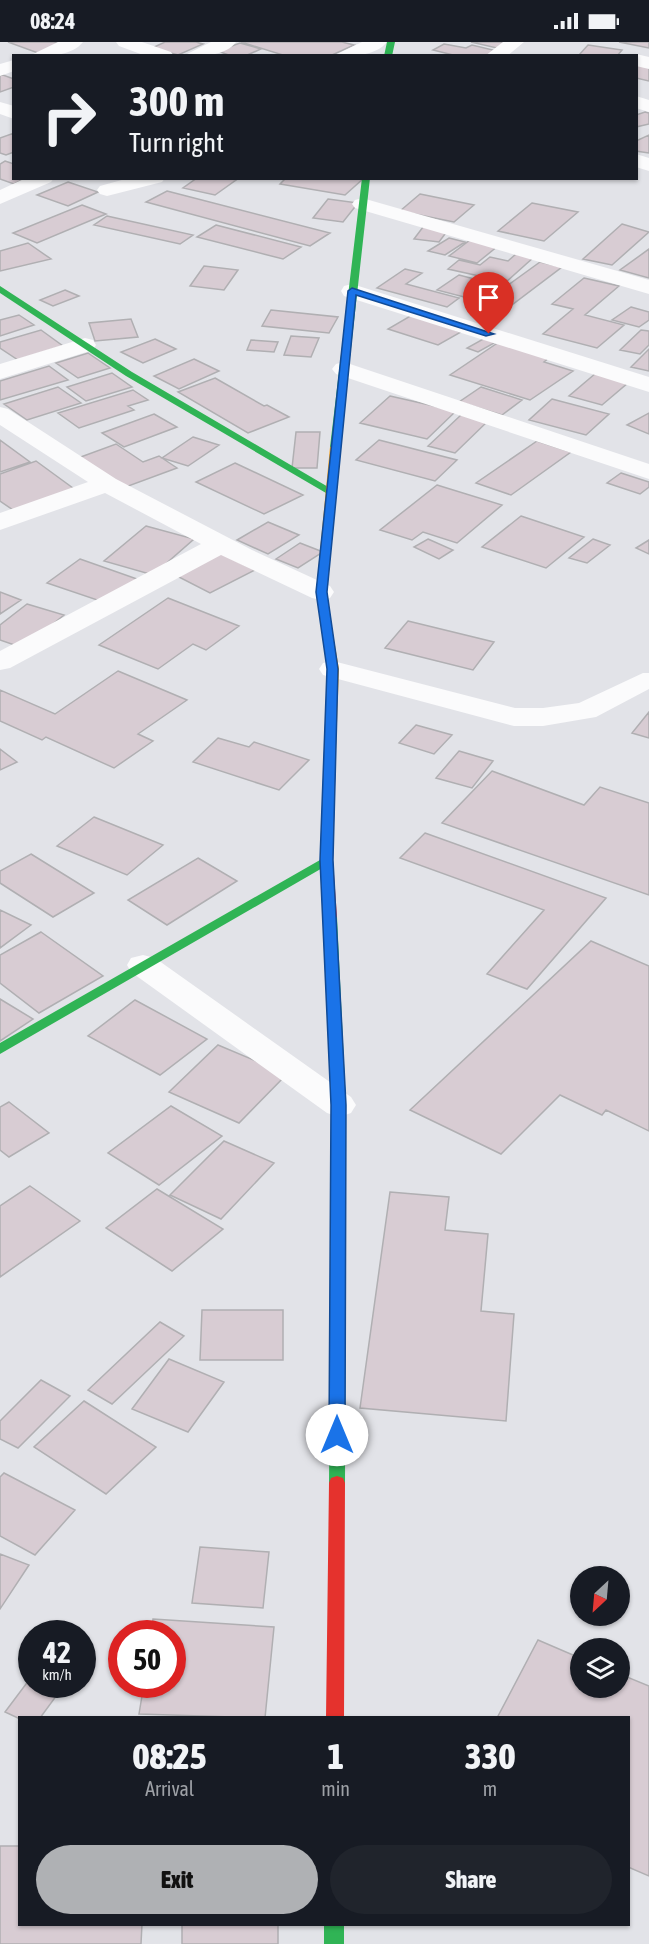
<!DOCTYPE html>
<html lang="en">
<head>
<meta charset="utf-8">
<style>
  body { margin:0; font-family:"Asap Condensed",sans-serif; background:#20242c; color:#f1f3f6; height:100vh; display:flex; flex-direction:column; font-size:22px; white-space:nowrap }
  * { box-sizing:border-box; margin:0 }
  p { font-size:20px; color:#9ea1a6 }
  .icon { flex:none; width:33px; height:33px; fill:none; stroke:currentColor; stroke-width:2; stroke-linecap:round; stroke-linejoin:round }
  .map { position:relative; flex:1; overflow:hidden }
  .side { position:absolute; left:18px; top:1674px; width:612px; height:210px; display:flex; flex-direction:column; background:#171b24; border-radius:0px; box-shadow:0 2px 4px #0004 }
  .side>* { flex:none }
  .banner { position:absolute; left:12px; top:12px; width:626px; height:126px; border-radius:0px; box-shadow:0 2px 4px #0004; background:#171b24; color:#f1f3f6; overflow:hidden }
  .needle { width:39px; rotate:206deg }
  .buttons { position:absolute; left:570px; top:1524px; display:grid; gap:12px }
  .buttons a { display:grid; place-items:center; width:60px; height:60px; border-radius:50%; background:#171b24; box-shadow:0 2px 4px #0004; font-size:30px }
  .speed { position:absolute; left:18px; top:1578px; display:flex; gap:12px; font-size:30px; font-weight:700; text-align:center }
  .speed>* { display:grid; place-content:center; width:78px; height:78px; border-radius:50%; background:#171b24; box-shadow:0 2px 4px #0004; line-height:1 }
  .speed small { font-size:15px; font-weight:400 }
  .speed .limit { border:9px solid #d22; background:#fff; color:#111 }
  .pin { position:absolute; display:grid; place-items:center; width:51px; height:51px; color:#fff; margin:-62px -26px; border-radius:50% 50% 50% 0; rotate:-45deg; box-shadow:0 0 6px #0007 }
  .pin .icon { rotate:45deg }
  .me { position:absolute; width:66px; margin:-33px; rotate:0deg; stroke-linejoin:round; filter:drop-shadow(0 0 4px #0008) }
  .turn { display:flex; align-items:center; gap:21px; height:126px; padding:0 18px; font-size:27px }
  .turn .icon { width:78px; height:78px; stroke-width:2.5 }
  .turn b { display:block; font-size:42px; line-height:51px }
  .eta { display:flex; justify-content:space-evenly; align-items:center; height:102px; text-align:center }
  .eta b { font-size:36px; font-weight:800; line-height:42px }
  .primary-button { display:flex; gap:12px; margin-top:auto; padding:12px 18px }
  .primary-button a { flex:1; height:69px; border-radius:36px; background:#afb1b4; color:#111; font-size:24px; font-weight:800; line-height:69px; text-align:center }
  .primary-button a+a { background:#20242c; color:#f1f3f6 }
  .status { display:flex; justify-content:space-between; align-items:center; height:42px; padding:0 30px; background:#171b24; direction:ltr }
  .status svg { height:16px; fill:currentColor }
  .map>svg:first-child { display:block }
  .building { fill:#d8ccd3; stroke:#b0afb2; stroke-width:1.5 }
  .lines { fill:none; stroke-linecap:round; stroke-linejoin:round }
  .street { fill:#fbfbfc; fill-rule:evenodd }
  .fast { fill:#30b455; fill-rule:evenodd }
  .slow { fill:#ff9f0a; fill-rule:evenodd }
  .jam { fill:#e5322d; fill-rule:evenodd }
  .route { fill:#1a73e8; stroke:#114b97; stroke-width:1.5 }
</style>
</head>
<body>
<div class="status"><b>08:24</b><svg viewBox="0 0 49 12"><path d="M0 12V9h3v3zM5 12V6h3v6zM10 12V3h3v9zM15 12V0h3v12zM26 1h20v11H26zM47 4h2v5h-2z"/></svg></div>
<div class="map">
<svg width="649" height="1902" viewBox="0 0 649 1902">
  <rect width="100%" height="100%" fill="#e2e3e8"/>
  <path class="building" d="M8,0H54L61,2L38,11Z
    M165,0H196L203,2L178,13L152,6Z
    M241,0H342L354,3L330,14H286Z
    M471,0H504L501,7Z
    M619,0H649V6Z
    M240,1L261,7L245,14H231L218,9Z
    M444,2L466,6L472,3L497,9L489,14H457L433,8Z
    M588,3L622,8L617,14L579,13Z
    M636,21L649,23V39L636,36Z
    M0,32L14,37V45L0,50Z
    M645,70L649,71V82L636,85V73Z
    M14,91V110L6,113L0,111V96Z
    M649,93V111L636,109V99Z
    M5,119L14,122V136H26L14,142L0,137V122Z
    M197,136H228L236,138L215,153L183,146Z
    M286,136H364L345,153L280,142Z
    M68,140L98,150L68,164L37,153Z
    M167,149L330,191L310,204L146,160Z
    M420,152L474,163L454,180L400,169Z
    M328,157L358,161L343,180L313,176Z
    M532,161L578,170L544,199L498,189Z
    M82,163L106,172L37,201L13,191Z
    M107,174L193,193L180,202L94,183Z
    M622,182L649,190L612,223L583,217Z
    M216,183L301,205L283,217L197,195Z
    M423,185L448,188L439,200L414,197Z
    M449,196L465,200L445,213L428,209Z
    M470,198L498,204L477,221L449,214Z
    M28,201L51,217L0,229V209Z
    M649,207V236L620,228Z
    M516,212L534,215L506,240L448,227L459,218L480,223L490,215L508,219Z
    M540,220L562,225L508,266L469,255L488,241L504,246Z
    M204,224L238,228L224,248L190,244Z
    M405,227L422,231L406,242L459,256L447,265L377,246Z
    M459,233L486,240L464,255L437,248Z
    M584,236L619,244L585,273L624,283L597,306L543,292L573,267L552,262Z
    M65,248L79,254L53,264L40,258Z
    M631,265L649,270V278L639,285L612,278Z
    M271,268L338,275L329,291L262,284Z
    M19,273L34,283L0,294V278Z
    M412,273L461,290L438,303L388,287Z
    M131,277L138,295L95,299L89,281Z
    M41,288L63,304L18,318L0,306V300Z
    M641,288L649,289V303L640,312L620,308Z
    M291,294L319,296L311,315L284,313Z
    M485,296L496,300L478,310L467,306Z
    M155,297L176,307L143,321L121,310Z
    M251,298L278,300L274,310L247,308Z
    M499,300L550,315L544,320L573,329L530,358L450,333Z
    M649,307V329L631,325Z
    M88,311L110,326L78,336L56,321Z
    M194,317L219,329L179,347L154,334Z
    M49,324L68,338L0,358V339Z
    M112,331L132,345L86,359L67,345Z
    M596,331L629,340L602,363L569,354Z
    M215,336L264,364L267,363L289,375L248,391L178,350Z
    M58,345L81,361L27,378L4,362Z
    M481,345L522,358L502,373L459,360Z
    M133,348L148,358L128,364L134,368L79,386L58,371Z
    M390,354L456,369L427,397L360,381Z
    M552,357L609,372L586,393L529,378Z
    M649,371V392L627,383Z
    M154,372L177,385L124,405L102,391Z
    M462,372L488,379L455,411L428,404Z
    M296,390H320L317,426H292Z
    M193,395L219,403L188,424L162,416Z
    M0,398L30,420L0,430Z
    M379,398L457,418L435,439L356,418Z
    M537,399L571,410L511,453L476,441Z
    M116,402L143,420L159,414L177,426L123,446L78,416Z
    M36,419L77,449L16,470L0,459V432Z
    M235,421L303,453L264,472L196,440Z
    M621,431L649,440V445L640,452L607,441Z
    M437,443L502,463L457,501L423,490L412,498L380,488Z
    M521,474L584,495L546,526L482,505Z
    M268,480L299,493L268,512L237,498Z
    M146,484L194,497L153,533L104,519Z
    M428,497L453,508L439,517L414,505Z
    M593,497L610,503L587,521L569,516Z
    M649,498V512L636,506Z
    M300,501L323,510L298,526L276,517Z
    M221,511L255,528L210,551L175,533Z
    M80,517L137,537L106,561L47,541Z
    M0,550L21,558L0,572Z
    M168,556L239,584L206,608L193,602L158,627L99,603Z
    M27,562L64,573L23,606L0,598V583Z
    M408,579L494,600L473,628L385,606Z
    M118,629L187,658L138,692L153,699L114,726L46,695L42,698L0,679V648L55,672Z
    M649,670V696L632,691Z
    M416,683L452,693L434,712L399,701Z
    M218,696L249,705L254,700L309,718L279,748L193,720Z
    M0,707L17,720L0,728Z
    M459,709L493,719L472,746L436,736Z
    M492,729L584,763L600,745L649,761V853L442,781Z
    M94,775L163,803L127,833L57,804Z
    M425,791L606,856L527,947L487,932L544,868L400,816Z
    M31,812L94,851L53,875L0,841V829Z
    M198,816L237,839L167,883L128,858Z
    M0,868L31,883L0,906Z
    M41,890L103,934L39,971L0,941V913Z
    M591,899L649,924V1089L606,1068L602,1073L560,1053L501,1112L410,1068Z
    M0,957L33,977L0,999Z
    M135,958L207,997L160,1033L88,994Z
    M218,1003L287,1032L239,1081L169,1050Z
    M9,1060L49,1091L9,1115L0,1108V1065Z
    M171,1064L222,1094L159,1143L108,1111Z
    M224,1099L274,1121L221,1177L170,1153Z
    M30,1144L80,1179L0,1235V1164Z
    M157,1147L223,1187L172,1229L106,1186Z
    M390,1150L449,1155L445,1188L488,1192L481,1269L514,1272L506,1379L360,1366Z
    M202,1268H283V1318H200Z
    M160,1280L184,1294L112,1362L88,1348Z
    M169,1317L224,1340L188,1390L132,1367Z
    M41,1338L70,1354L18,1406L0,1397V1379Z
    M84,1359L156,1405L106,1452L34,1405Z
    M4,1431L75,1468L35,1513L0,1494V1435Z
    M200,1505L269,1510L263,1566L192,1561Z
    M0,1512L29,1523L0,1567Z
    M153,1577L274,1585L265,1676L139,1672L144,1642H172V1592H151Z
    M538,1598L580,1616V1646H620V1632L649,1644V1834L628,1825V1676H497Z
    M32,1634V1642H65L40,1676L20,1677L5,1670Z
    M0,1804H20V1882H142L141,1902H0Z
    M182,1882H278V1902H182Z"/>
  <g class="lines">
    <path class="street" d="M58,0H83C71,15 46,14 29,14Z
      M116,0H142L171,10L174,14H146L119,4Z
      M211,0H236C225,15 200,14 183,14Z
      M362,0H387C375,15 350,14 333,14Z
      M503,0H524L507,14H485Z
      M636,12L649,15V27L636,24V14H632Z
      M14,18V29L0,34V22Z
      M636,54L649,58V70L636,66Z
      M0,60L14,64V77L0,72Z
      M636,112L649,116V129L636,125Z
      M26,136H54L51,140L0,162V148Z
      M129,136H165L162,140L107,154L100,152L97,148L100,144Z
      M362,156L649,238V252L355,166L352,162L355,158Z
      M352,242L649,335V350L344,254L341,249L344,244Z
      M85,296L93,298L96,303L93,308L0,337V322Z
      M344,320L649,422V437L336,332L332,327L336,322Z
      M0,365L8,367L116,437L252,508L330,544L334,550L330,556L321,558L312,556L221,513L10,626L0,628V609L201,502L105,451L0,488V471L88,440L0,383Z
      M333,619L515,666H543L579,661L643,631H649V647L596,675L543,684H514L323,633L319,627L323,621Z
      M143,913L155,916L351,1055L356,1063L351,1071L339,1075L327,1071L131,930L127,923L131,916Z"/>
    <path class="fast" d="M387,0H395L392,14H384Z
      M362,136H370L340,405L335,408L330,405Z
      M0,244L132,330L335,449L330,452L326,451L126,334L0,251Z
      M327,814L331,815L333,818L331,821L0,1012V1001Z
      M330,871L337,875L346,1063L345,1441L343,1446L337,1448L331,1446L329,1441L332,1063L323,875Z
      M324,1882H344V1902H324Z"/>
    <path class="slow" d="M335,402L340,405L326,550L339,627L336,708L330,712L324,708L327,627L316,550L330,405Z"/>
    <path class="jam" d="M330,704L336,708L333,818L337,875L330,879L323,875L321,818L324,708Z
      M337,1434L343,1436L345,1441L344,1676H326L329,1441L331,1436Z"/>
  </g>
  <path class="route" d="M352,246L494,292L486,294L356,253L327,550L338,627L333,818L346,1063L345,1393L343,1397H331L329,1393L331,1063L320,818L327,627L316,550L348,249Z"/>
</svg>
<div class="buttons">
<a><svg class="needle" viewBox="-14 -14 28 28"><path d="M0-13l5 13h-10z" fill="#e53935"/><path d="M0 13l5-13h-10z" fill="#9ea1a6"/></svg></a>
<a><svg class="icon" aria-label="layers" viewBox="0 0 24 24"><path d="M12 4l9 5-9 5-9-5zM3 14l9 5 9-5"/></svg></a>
</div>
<div class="speed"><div>42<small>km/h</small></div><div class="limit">50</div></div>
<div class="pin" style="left:489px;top:292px;background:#d93025"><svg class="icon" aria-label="arrive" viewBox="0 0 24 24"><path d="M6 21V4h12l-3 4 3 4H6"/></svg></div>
<svg class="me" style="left:337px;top:1393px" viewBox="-20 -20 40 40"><circle r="19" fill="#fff"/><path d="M0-13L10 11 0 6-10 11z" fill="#1a73e8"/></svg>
<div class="banner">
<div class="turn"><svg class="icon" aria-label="right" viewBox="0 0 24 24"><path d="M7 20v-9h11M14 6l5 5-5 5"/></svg><div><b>300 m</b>Turn right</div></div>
</div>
<section class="side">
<div class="eta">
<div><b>08:25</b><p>Arrival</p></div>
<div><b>1</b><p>min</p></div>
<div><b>330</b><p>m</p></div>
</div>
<div class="primary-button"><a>Exit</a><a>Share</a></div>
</section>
</div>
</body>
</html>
